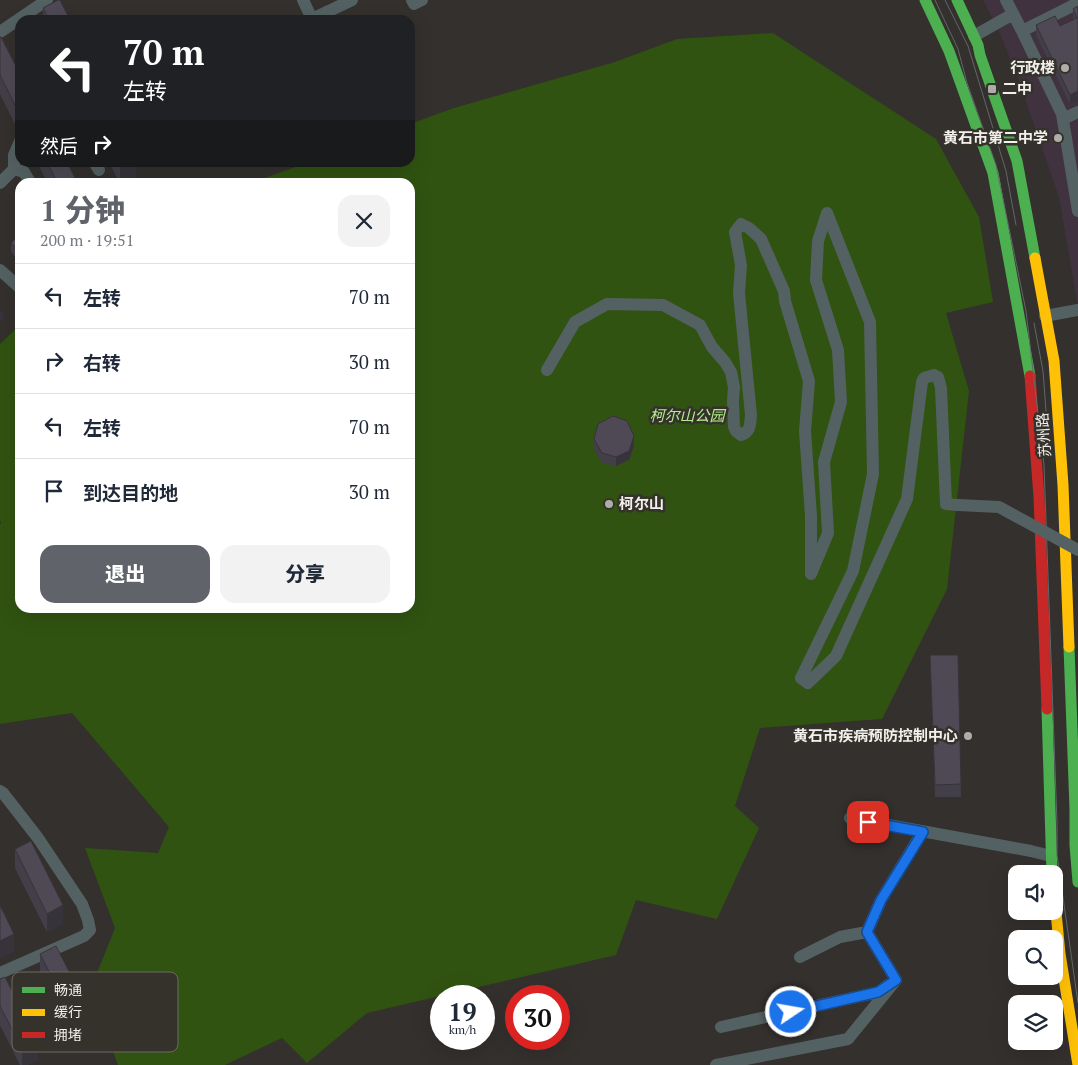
<!DOCTYPE html>
<html lang="zh">
<head>
<meta charset="utf-8">
<style>
  body { margin:0; font-family:"PT Serif","Noto Sans SC",serif; background:#f2f2f3; color:#1f2937; height:100vh; display:flex; flex-direction:column; font-size:19px; white-space:nowrap }
  * { box-sizing:border-box; margin:0 }
  p { font-size:16px; color:#747a83 }
  .icon { flex:none; width:28px; height:28px; fill:none; stroke:currentColor; stroke-width:2; stroke-linecap:round; stroke-linejoin:round }
  .map { position:relative; flex:1; overflow:hidden }
  .details { position:absolute; left:15px; top:178px; width:400px; height:435px; display:flex; flex-direction:column; background:#fff; border-radius:15px; box-shadow:0 5px 20px #0002 }
  .details>* { flex:none }
  .top-card { position:absolute; left:15px; top:15px; width:400px; height:152px; border-radius:15px; box-shadow:0 5px 20px #0002; background:#202124; color:#fff; overflow:hidden }
  .buttons { position:absolute; left:1008px; top:865px; display:grid; gap:10px }
  .buttons a { display:grid; place-items:center; width:55px; height:55px; border-radius:10px; background:#fff; box-shadow:0 5px 20px #0002; font-size:25px }
  .speed { position:absolute; left:430px; top:985px; display:flex; gap:10px; font-size:25px; font-weight:700; text-align:center }
  .speed>* { display:grid; place-content:center; width:65px; height:65px; border-radius:50%; background:#fff; box-shadow:0 5px 20px #0002; line-height:1 }
  .speed small { font-size:12px; font-weight:400 }
  .speed .limit { border:8px solid #d22; background:#fff; color:#111 }
  .pin { position:absolute; display:grid; place-items:center; width:42px; height:42px; color:#fff; margin:-21px; border-radius:10px; box-shadow:0 2px 8px #0006 }
  .me { position:absolute; width:55px; margin:-28px; rotate:78deg; stroke-linejoin:round; filter:drop-shadow(0 0 4px #0008) }
  .turn { display:flex; align-items:center; gap:18px; height:105px; padding:0 25px; font-size:22px }
  .turn .icon { width:65px; height:65px; stroke-width:2.5 }
  .turn b { display:block; font-size:35px; line-height:42px }
  .then { display:flex; align-items:center; height:48px; padding:0 25px; background:#0003; gap:10px; font-size:19px }
  .round { display:grid; place-items:center; flex:none; width:52px; height:52px; border-radius:15px; background:#f2f2f3 }
  .summary { display:flex; align-items:center; justify-content:space-between; height:85px; padding:0 25px }
  h1 { font-size:30px; font-weight:800; line-height:38px; color:#60646a }
  .primary-button { display:flex; gap:10px; margin-top:auto; padding:10px 25px }
  .primary-button a { flex:1; height:58px; border-radius:15px; background:#60646a; color:#fff; font-size:20px; font-weight:800; line-height:58px; text-align:center }
  .primary-button a+a { background:#f2f2f3; color:#1f2937 }
  ul { padding:0; list-style:none }
  li { display:flex; align-items:center; gap:15px; height:65px; padding:0 25px; border-top:1px solid #e0e1e3 }
  li div { flex:1 }
  li b { display:block; font-size:19px }
  li em { font-style:normal }
  .map>svg:first-child { display:block }
  .education { fill:#40333f }
  .green { fill:#305311 }
  .lines { fill:none; stroke-linecap:round; stroke-linejoin:round }
  .street { stroke:#546162; stroke-width:12 }
  .fast { stroke:#4caf50; stroke-width:11 }
  .slow { stroke:#ffc107; stroke-width:11 }
  .jam { stroke:#c62828; stroke-width:11 }
  .tram { stroke:#616869; stroke-width:1 }
  .street-bridge { stroke:#546162; stroke-width:12 }
  .wall { fill:#433f48 }
  .shaded-wall { fill:#37333b }
  .building { fill:#4e4954; stroke:#37333b }
  .route-casing { stroke:#114b97; stroke-width:12 }
  .route { stroke:#1a73e8; stroke-width:9 }
  .poi-dot { fill:#afada9; stroke:#35312b; stroke-width:2 }
  .labels { text-anchor:middle; stroke-width:5; stroke-linejoin:round; paint-order:stroke }
  .poi-label { font-size:15px; font-weight:bold; fill:#f2f0ec; stroke:#35312b; text-anchor:end }
  .park-label { font-size:15px; font-style:italic; fill:#b1ed8b; stroke:#35312b }
  .street-label { font-size:15px; fill:#f2f0ec; stroke:#35312b }
  .key { fill:#35312b; stroke:#6e6a65; stroke-width:1 }
  .key-label { font-size:14px; fill:#f2f0ec }
</style>
</head>
<body>
<div class="map">
<svg width="1078" height="1065" viewBox="0 0 1078 1065">
  <rect width="100%" height="100%" fill="#33302d"/>
  <path class="education" d="M983,0H1078V306L1059,197L1018,78L999,31Z"/>
  <path class="green" d="M773,33L936,139L979,217L993,302L946,313L969,391L947,589L882,719L760,728L735,806L759,828L717,919L636,900L616,955L367,1013L307,1063L282,1038L225,1065H118L96,1003L97,973L115,928L85,848L158,853L169,827L72,713L0,724V525L1,523L0,520V344L20,325V608H410V182H253L307,163L410,162V124L454,108L615,62L677,39Z"/>
  <g class="lines">
    <path class="street" d="M303,0L312,19L352,0
      M412,0L414,4L422,0
      M1006,0L1022,31L1078,3
      M1022,31L1062,114L1078,211
      M0,32L47,0
      M974,36L1013,14
      M1063,119L1078,112
      M94,162L99,170
      M14,169L24,172L30,182
      M0,183L14,169V155L20,141
      M0,270L20,288
      M1045,316L1078,310
      M547,370L575,322L607,304L663,305L700,325L712,347L725,362L731,372L734,387L733,401L734,427L736,431L741,435C751,432 750,424 751,415L739,293L741,265L735,232L741,224L749,228L761,239L784,291L785,301L809,381L805,431L811,516V574L828,533L824,462L841,402L838,350L816,280L818,241L827,213L870,322L873,474L853,571L801,678L808,683L836,656L907,499L922,382L924,378L934,375L938,377L941,388L946,504L958,505
      M0,791L3,793L38,838L82,904L88,920L90,930L84,936L0,973
      M850,818L1031,851L1051,856
      M800,957L840,937L867,932
      M721,1027L879,992L888,985
      M716,1065L848,1039L896,980L867,932L881,900L923,831"/>
    <path class="fast" d="M925,0L949,51L993,173L1030,376
      M957,0L978,45L980,55L1017,161L1035,258
      M1069,647L1075,809V845L1078,882
      M1047,709L1052,874"/>
    <path class="slow" d="M1035,258L1054,361L1063,485L1069,647
      M1054,891L1060,954L1078,1065"/>
    <path class="jam" d="M1030,376L1039,497L1047,709"/>
    <path class="tram" d="M935,0L958,49L967,83L996,165L1026,311L1044,465L1057,823V855L1078,1003
      M945,0L968,46L1006,171L1016,225
      M1034,323L1043,371L1048,437"/>
    <path class="street-bridge" d="M958,505L999,507L1078,550"/>
  </g>
  <path class="wall" d="M1078,6L1070,104L1036,35V25L1060,26L1073,20V9Z
    M43,8L70,20H43Z
    M0,37L20,74L17,128L0,94Z
    M37,162H67L77,182H47Z
    M109,162H136V176L124,182H119Z
    M20,234V262L11,252V243Z
    M594,439L634,446L629,460L616,466L602,463L594,449Z
    M930,655H958L961,797H935Z
    M15,849L63,924L47,932L15,868Z
    M40,954L89,1029L73,1037L40,973Z
    M0,979L38,1060L27,1065H20L0,1025Z"/>
  <path class="shaded-wall" d="M1078,91V101L1070,104V95Z
    M20,108V127L17,128V109Z
    M126,162H136V176L124,182H120V166Z
    M3,309V319L0,321V312Z
    M634,436V446L629,460L616,466V457Z
    M63,905V924L47,932V914Z
    M14,934V952L0,959V941Z
    M89,1010V1029L73,1037V1018Z
    M38,1041V1060L27,1065H22V1049Z"/>
  <path class="building" d="M58,0H60L70,20H49L43,8Z
    M1078,6V91L1070,95L1036,25L1055,16L1060,26L1077,18L1073,9Z
    M0,37H1L20,74V108L17,109L0,75Z
    M47,162H67L77,182H57Z
    M118,162H126L120,166Z
    M20,234V252L11,243Z
    M613,416L627,421L634,436L629,451L616,457L602,453L594,439L598,424Z
    M930,655H958L961,784L935,785Z
    M31,841L63,905L47,914L15,849Z
    M0,905L14,934L0,941Z
    M56,946L89,1010L73,1018L40,954Z
    M5,977L38,1041L22,1049L0,1006V979Z"/>
  <g class="lines">
    <g class="route-casing">
      <path id="route" d="M791,1012L878,992L896,980L867,932L881,900L923,832L868,822"/>
    </g>
    <use href="#route" class="route"/>
  </g>
  <g class="poi-dot">
    <circle cx="1065" cy="68" r="5"/>
    <rect x="987" y="84" width="10" height="10" rx="2.5"/>
    <circle cx="1058" cy="138" r="5"/>
    <circle cx="609" cy="504" r="5"/>
    <circle cx="968" cy="736" r="5"/>
  </g>
  <g class="labels">
    <g class="poi-label">
      <text x="1055" y="73">行政楼</text>
      <text x="1002" y="94" text-anchor="start">二中</text>
      <text x="1048" y="143">黄石市第二中学</text>
      <text x="619" y="509" text-anchor="start">柯尔山</text>
      <text x="958" y="741">黄石市疾病预防控制中心</text>
    </g>
    <g class="park-label">
      <text x="687" y="421">柯尔山公园</text>
    </g>
    <g class="street-label">
      <text transform="translate(1044 435) rotate(-94)" y="5">苏州路</text>
    </g>
  </g>
  <rect x="12" y="972" width="166" height="80" rx="8" class="key"/>
  <rect x="22" y="987" width="23" height="6" fill="#4caf50"/>
  <rect x="22" y="1009" width="23" height="7" fill="#ffc107"/>
  <rect x="22" y="1032" width="23" height="6" fill="#c62828"/>
  <g class="key-label">
    <text x="54" y="995">畅通</text>
    <text x="54" y="1017">缓行</text>
    <text x="54" y="1040">拥堵</text>
  </g>
</svg>
<div class="buttons">
<a><svg class="icon" aria-label="sound" viewBox="0 0 24 24"><path d="M4 9h4l5-4v14l-5-4H4zM17 9q2 3 0 6"/></svg></a>
<a><svg class="icon" aria-label="search" viewBox="0 0 24 24"><circle cx="10" cy="10" r="6"/><path d="M15 15l6 6"/></svg></a>
<a><svg class="icon" aria-label="layers" viewBox="0 0 24 24"><path d="M12 4l9 5-9 5-9-5zM3 14l9 5 9-5"/></svg></a>
</div>
<div class="speed"><div>19<small>km/h</small></div><div class="limit">30</div></div>
<div class="pin" style="left:868px;top:822px;background:#d93025"><svg class="icon" aria-label="arrive" viewBox="0 0 24 24"><path d="M6 21V4h12l-3 4 3 4H6"/></svg></div>
<svg class="me" style="left:791px;top:1012px" viewBox="-20 -20 40 40"><circle r="17" fill="#1a73e8" stroke="#fff" stroke-width="3"/><path d="M0-11L8 9 0 5-8 9z" fill="#fff"/></svg>
<div class="top-card">
<div class="turn"><svg class="icon" aria-label="left" viewBox="0 0 24 24"><path d="M17 20v-9H6M10 6l-5 5 5 5"/></svg><div><b>70 m</b>左转</div></div>
<div class="then">然后<svg class="icon" aria-label="right" viewBox="0 0 24 24"><path d="M7 20v-9h11M14 6l5 5-5 5"/></svg></div>
</div>
<section class="details">
<div class="summary"><div><h1>1 分钟</h1><p>200 m · 19:51</p></div><a class="round"><svg class="icon" aria-label="close" viewBox="0 0 24 24"><path d="M6 6l12 12M18 6L6 18"/></svg></a></div>
<ul>
<li><svg class="icon" aria-label="left" viewBox="0 0 24 24"><path d="M17 20v-9H6M10 6l-5 5 5 5"/></svg><div><b>左转</b></div><em>70 m</em></li>
<li><svg class="icon" aria-label="right" viewBox="0 0 24 24"><path d="M7 20v-9h11M14 6l5 5-5 5"/></svg><div><b>右转</b></div><em>30 m</em></li>
<li><svg class="icon" aria-label="left" viewBox="0 0 24 24"><path d="M17 20v-9H6M10 6l-5 5 5 5"/></svg><div><b>左转</b></div><em>70 m</em></li>
<li><svg class="icon" aria-label="arrive" viewBox="0 0 24 24"><path d="M6 21V4h12l-3 4 3 4H6"/></svg><div><b>到达目的地</b></div><em>30 m</em></li>
</ul>
<div class="primary-button"><a>退出</a><a>分享</a></div>
</section>
</div>
</body>
</html>
